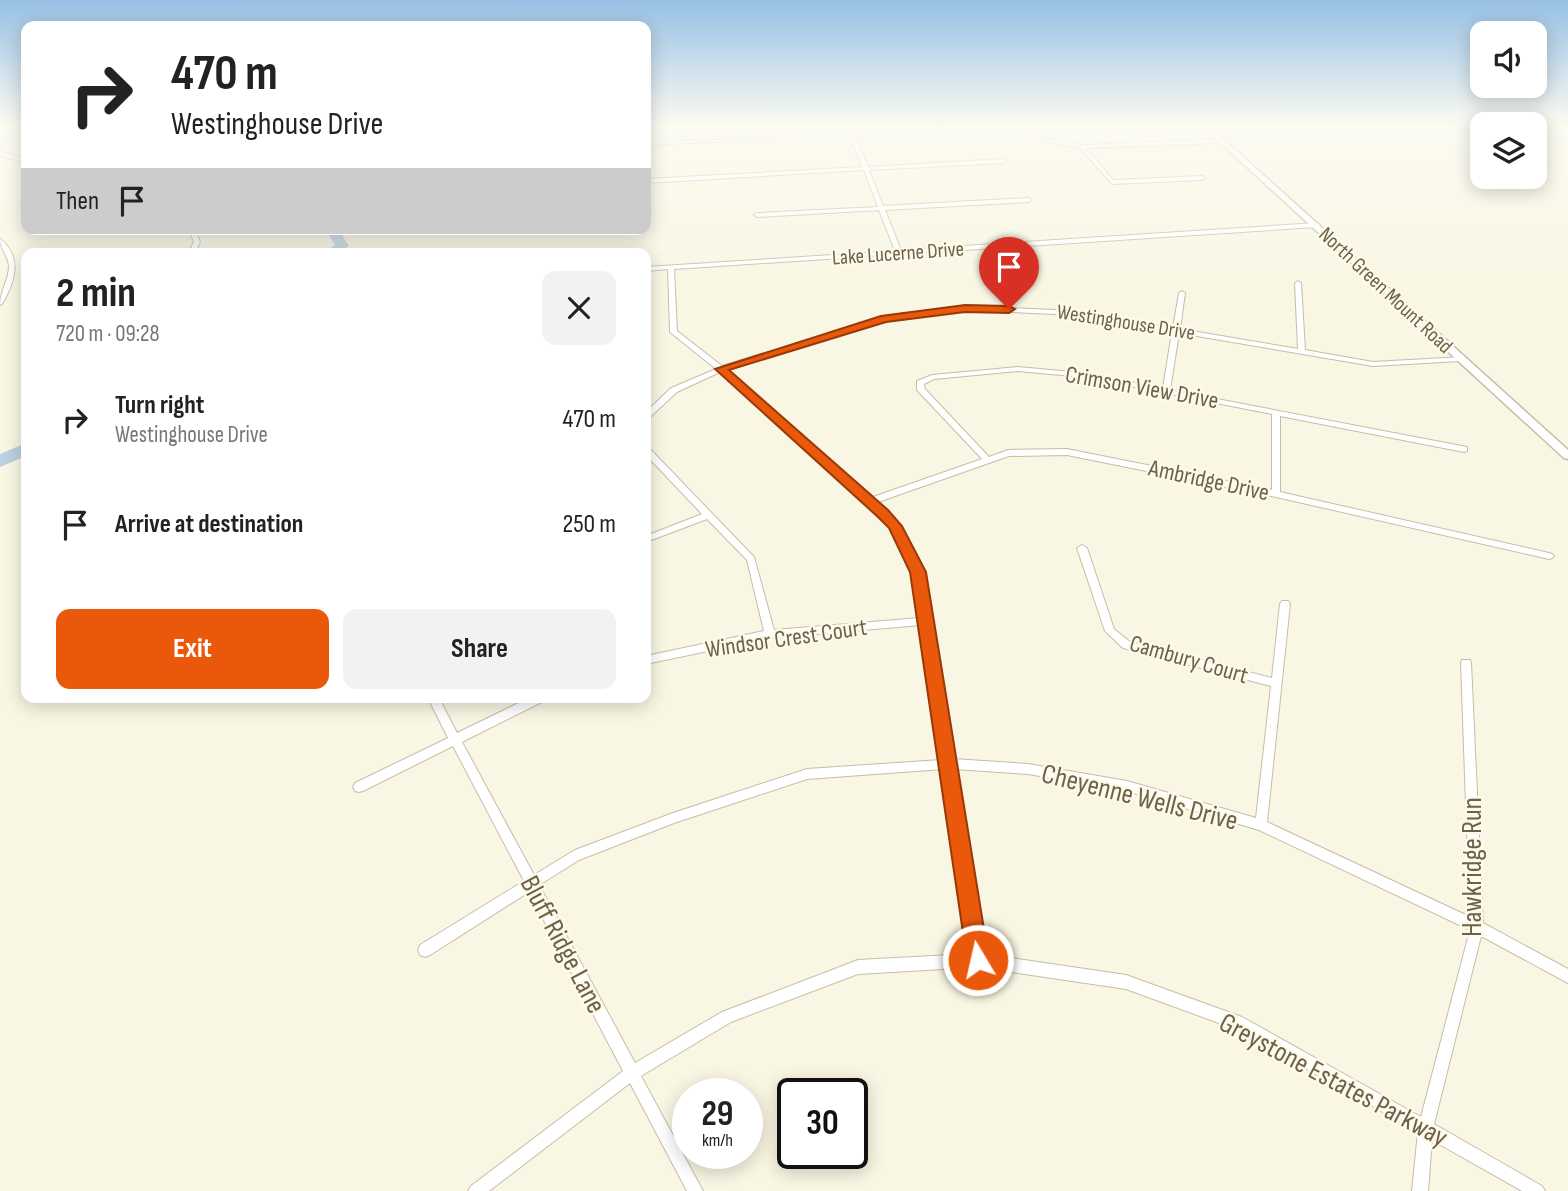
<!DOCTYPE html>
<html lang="en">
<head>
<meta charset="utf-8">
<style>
  body { margin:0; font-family:"Sofia Sans Condensed",sans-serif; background:#f2f2f2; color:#222; height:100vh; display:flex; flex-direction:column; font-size:26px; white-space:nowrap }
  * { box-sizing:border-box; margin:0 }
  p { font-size:23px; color:#767676 }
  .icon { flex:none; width:38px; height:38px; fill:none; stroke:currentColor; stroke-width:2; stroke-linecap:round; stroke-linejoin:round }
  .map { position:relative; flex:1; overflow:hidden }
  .panel { position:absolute; left:21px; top:248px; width:630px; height:455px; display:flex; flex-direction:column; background:#fff; border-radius:14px; box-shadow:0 4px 18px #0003 }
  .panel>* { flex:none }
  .top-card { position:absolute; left:21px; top:21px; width:630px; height:214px; border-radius:14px; box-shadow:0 4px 18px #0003; background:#fff; color:#222; overflow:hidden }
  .tools { position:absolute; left:1470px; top:21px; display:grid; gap:14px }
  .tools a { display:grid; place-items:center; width:77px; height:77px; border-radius:14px; background:#fff; box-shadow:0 4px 18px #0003; font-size:35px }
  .speed { position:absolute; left:672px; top:1078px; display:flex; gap:14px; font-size:35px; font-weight:700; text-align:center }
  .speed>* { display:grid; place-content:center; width:91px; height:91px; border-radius:50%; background:#fff; box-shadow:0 4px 18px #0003; line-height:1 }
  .speed small { font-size:18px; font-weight:400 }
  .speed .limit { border:4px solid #111; border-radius:10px; background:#fff; color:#111 }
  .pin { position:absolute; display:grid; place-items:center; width:60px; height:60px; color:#fff; margin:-72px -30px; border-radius:50% 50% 50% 0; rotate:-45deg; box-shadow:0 0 7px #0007 }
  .pin .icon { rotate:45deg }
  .me { position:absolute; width:77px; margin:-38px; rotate:351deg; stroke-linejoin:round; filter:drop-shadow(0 0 5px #0008) }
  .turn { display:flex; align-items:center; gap:24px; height:147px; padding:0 35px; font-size:32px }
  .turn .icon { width:91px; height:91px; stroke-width:2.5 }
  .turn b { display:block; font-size:49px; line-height:60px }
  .then { display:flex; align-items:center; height:66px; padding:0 35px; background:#0003; gap:14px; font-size:26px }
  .round { display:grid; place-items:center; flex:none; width:74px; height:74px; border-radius:14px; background:#f2f2f2 }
  .head { display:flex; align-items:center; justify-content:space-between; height:119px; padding:0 35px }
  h1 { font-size:42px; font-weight:700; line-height:52px }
  .cta { display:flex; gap:14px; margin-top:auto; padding:14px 35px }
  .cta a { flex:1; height:80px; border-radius:14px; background:#ea580c; color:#fff; font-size:28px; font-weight:700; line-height:80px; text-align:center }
  .cta a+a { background:#f2f2f2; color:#222 }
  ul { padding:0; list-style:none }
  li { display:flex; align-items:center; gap:21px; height:105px; padding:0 35px }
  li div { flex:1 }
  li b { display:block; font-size:26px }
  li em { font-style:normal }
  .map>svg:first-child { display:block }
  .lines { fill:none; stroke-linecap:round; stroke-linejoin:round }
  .river { fill:#bbd1e0; fill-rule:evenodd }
  .minor-casing { stroke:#c6bda9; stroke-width:2 }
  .tertiary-casing { stroke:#c6bda9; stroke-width:3 }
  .minor { fill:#fff; fill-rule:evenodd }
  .tertiary { fill:#fff; fill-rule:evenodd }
  .route { fill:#ea580c; stroke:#983908; stroke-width:2 }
  .labels { text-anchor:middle; stroke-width:5; stroke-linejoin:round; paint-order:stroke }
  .far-street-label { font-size:21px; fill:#6e614c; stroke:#fdfae9 }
  .street-label { font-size:24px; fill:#6e614c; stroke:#fdfae9 }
  .near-street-label { font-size:28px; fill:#6e614c; stroke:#fdfae9 }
</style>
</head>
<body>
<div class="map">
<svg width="1568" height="1191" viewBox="0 0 1568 1191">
  <rect width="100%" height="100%" fill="#f9f6e3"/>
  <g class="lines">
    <path class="river" d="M333,229H347L342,235L349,246L338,254H321L335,245L328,234Z
      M26,443V456L0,467V454Z"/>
    <g class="minor-casing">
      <path id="minor" d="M0,125H3L0,127Z
        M746,125H750L753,138L977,126L1082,145L1222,139L1225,141L1222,143L1086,148L1113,180L1202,176L1205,178L1202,180L1112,184L1080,148L977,128L855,136L868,167L1003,159L1006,161L1003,163L869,170L883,206L1029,198L1032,200L1029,202L885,210L901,250L1317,223L1320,225L1317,227L674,269L677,331L722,366L885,316L966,306L1076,311L1173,328L1179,293L1182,291L1185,293L1180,329L1298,349L1295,283L1298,281L1301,283L1305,350L1373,362L1463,357V361H1460L1373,366L1179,333L1170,390L1467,447V451L1464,452L1280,416V492L1549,553L1552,554L1554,556L1552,558L1549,559L1276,497L1067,455L1009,456L878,502L898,523L923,572L953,759L1028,764L1127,781L1256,818L1271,686L1123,648L1105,631L1077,548L1082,545L1087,548L1114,629L1130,642L1272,678L1280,604L1282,601H1288L1290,604L1267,822L1470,917L1461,663L1462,660H1470L1471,663L1483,923L1568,969V983L1481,936L1434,1124L1542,1186L1545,1191H1522L1432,1140L1428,1191H1412L1418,1132L1238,1030L1126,989L978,967L858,974L731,1022L641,1076L703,1191H687L630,1083L489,1191H468L471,1186L623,1071L529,892L430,955L425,957L420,955L418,950L420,945L524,881L453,746L363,791L359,792L355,791L353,787L355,783L448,738L428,698H439L457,733L529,698H545L544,701L462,742L534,875L575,850L673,813L807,769L941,760L921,625L770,638L646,664V656L764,631L747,560L707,519L646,542V536L702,514L646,455V447L649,448L754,557L774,630L920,618L913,572L891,527L869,503L720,372L677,392L649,418H646V412L671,388L716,369L670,332L668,269L646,271V267L895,251L879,210L757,217L754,215L757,213L878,207L864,170L646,183V179L862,167L850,136L646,145V142L748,139ZM966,310L1076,315L1172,332L1163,388L1083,373L1018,367L932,375L917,381V390L982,459L873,497L726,370L886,320ZM1018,371L1083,377L1272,414V490L1067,449L1008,450L989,457L925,389L924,384L934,379ZM943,769L970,954L858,960L722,1012L635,1063L539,885L579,860L674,823L807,779ZM954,769L1028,774L1127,791L1259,830L1470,930L1421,1117L1242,1017L1126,975L984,954Z
        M0,152L26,158V162L0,156Z
        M189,229H195L200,242L194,254H188L194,242Z
        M0,239C23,256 15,283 2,304L0,305C0,291 9,280 9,266C8,255 0,249 0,239Z"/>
    </g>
    <g class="tertiary-casing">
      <path id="tertiary" d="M1201,125H1208L1568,450V459L1564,458Z"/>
    </g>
    <use href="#minor" class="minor"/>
    <use href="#tertiary" class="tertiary"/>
  </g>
  <linearGradient id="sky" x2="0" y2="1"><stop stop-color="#96c0e5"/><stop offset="0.43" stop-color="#fcfbf2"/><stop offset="1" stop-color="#fcfbf2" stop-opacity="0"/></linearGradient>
  <rect width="1568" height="292" fill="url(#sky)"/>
  <path class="route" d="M965,305L1009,306L1015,309L1009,313L965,312L886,322L729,370L888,510L902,526L926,572L989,960L985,968L978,971L970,968L967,960L910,572L889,528L878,517L715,369L881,316Z"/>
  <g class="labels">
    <g class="far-street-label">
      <text transform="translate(898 253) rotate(-4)" y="7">Lake Lucerne Drive</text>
      <text transform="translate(1386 290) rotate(43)" y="7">North Green Mount Road</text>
      <text transform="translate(1126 322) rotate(9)" y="7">Westinghouse Drive</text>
    </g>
    <g class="street-label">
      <text transform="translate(1142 387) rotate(10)" y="8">Crimson View Drive</text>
      <text transform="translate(1209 480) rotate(12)" y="8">Ambridge Drive</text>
      <text transform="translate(786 638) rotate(-8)" y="8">Windsor Crest Court</text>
      <text transform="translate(1189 659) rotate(16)" y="8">Cambury Court</text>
    </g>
    <g class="near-street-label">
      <text transform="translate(1140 796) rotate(14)" y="10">Cheyenne Wells Drive</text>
      <text transform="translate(1471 867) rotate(-90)" y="10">Hawkridge Run</text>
      <text transform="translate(564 944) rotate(62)" y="10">Bluff Ridge Lane</text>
      <text transform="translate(1334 1079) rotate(28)" y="10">Greystone Estates Parkway</text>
    </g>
  </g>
</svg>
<div class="tools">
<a><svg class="icon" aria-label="sound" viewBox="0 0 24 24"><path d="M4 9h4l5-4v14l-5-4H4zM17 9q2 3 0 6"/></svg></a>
<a><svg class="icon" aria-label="layers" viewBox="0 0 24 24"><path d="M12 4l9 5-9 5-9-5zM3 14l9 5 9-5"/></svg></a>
</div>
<div class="speed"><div>29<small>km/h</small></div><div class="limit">30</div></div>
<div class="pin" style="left:1009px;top:309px;background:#d93025"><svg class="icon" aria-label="arrive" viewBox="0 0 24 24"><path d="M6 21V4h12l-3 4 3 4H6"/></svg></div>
<svg class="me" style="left:978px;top:960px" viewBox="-20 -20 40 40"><circle r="17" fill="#ea580c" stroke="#fff" stroke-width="3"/><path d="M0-11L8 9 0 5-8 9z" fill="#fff"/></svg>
<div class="top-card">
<div class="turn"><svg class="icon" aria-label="right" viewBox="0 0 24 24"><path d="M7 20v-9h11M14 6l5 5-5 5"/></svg><div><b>470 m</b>Westinghouse Drive</div></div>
<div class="then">Then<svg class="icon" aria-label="arrive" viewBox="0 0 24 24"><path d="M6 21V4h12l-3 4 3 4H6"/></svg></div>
</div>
<section class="panel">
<div class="head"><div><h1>2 min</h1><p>720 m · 09:28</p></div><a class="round"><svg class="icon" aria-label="close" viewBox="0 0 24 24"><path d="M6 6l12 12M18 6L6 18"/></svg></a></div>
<ul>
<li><svg class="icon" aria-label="right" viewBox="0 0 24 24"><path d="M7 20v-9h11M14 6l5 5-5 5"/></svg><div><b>Turn right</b><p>Westinghouse Drive</p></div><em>470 m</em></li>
<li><svg class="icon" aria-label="arrive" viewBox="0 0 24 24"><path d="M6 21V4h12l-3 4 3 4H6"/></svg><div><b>Arrive at destination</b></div><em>250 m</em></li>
</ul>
<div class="cta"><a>Exit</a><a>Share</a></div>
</section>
</div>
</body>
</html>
